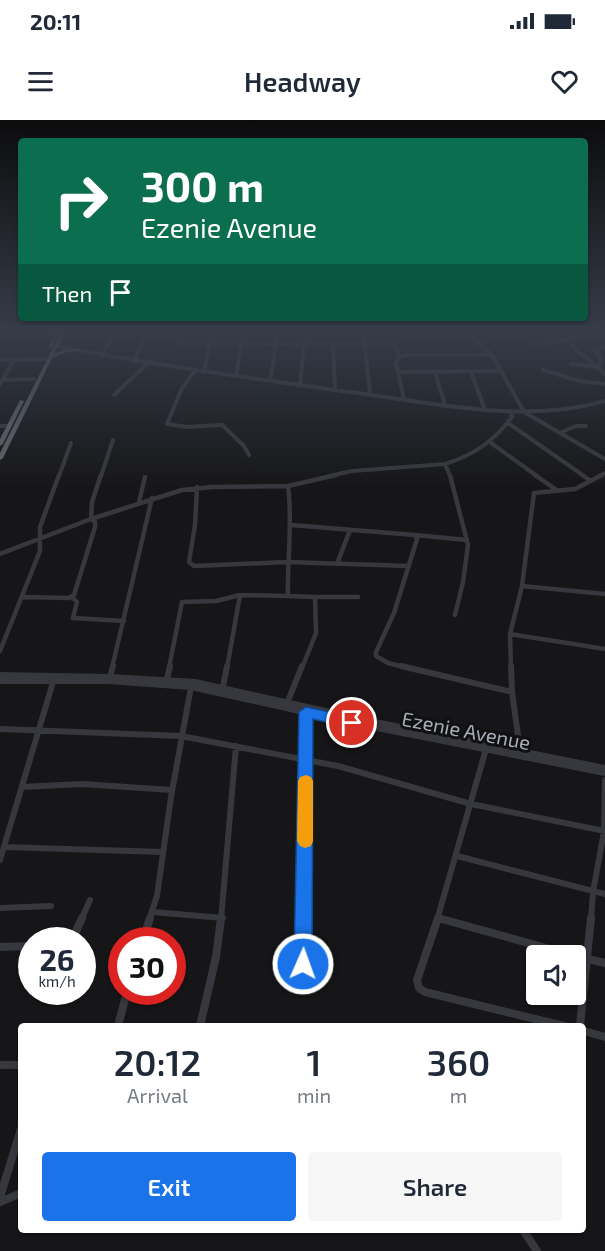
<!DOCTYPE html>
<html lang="en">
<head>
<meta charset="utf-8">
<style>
  body { margin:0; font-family:"Exo 2",sans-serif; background:#f6f6f7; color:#1f2937; height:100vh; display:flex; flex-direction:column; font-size:22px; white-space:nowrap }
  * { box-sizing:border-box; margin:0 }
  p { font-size:20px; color:#747a83 }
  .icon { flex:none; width:33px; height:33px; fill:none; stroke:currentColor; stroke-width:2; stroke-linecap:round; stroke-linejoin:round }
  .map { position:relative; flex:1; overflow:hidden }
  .drawer { position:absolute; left:18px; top:903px; width:568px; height:210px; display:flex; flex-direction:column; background:#fff; border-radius:6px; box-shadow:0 2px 4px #0004 }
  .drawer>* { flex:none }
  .hud { position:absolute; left:18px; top:18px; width:570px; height:183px; border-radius:6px; box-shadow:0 2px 4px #0004; background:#0b6e4f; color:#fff; overflow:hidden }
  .buttons { position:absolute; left:526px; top:825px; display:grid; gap:12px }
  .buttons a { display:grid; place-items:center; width:60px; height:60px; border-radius:6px; background:#fff; box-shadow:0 2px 4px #0004; font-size:30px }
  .speed { position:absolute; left:18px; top:807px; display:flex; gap:12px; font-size:30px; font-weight:700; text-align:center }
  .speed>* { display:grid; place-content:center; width:78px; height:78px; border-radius:50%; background:#fff; box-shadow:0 2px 4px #0004; line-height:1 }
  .speed small { font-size:15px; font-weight:400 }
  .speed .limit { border:9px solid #d22; background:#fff; color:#111 }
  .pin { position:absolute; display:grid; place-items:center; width:51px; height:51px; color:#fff; margin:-26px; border:3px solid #fff; border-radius:50%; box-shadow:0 2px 6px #0007 }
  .me { position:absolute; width:66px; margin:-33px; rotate:2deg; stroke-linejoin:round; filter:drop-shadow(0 0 4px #0008) }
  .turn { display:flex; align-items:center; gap:21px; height:126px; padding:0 24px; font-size:27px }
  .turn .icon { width:78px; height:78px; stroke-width:2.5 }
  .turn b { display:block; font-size:42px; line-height:51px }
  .then { display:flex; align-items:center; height:57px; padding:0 24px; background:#0003; gap:12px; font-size:22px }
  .eta { display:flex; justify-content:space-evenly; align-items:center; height:102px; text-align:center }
  .eta b { font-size:36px; font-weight:600; line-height:42px }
  .button { display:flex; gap:12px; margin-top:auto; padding:12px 24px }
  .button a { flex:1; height:69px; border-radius:6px; background:#1a73e8; color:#fff; font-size:24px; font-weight:600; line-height:69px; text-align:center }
  .button a+a { background:#f6f6f7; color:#1f2937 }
  .status { display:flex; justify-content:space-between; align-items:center; height:42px; padding:0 30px; background:#fff; direction:ltr }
  .status svg { height:16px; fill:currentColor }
  header { display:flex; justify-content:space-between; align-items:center; height:78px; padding:0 24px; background:#fff; font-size:27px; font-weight:600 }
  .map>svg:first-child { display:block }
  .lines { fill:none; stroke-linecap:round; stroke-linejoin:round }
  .minor-far3 { stroke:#37383d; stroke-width:4 }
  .minor-far2 { stroke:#37383d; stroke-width:4.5 }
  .minor-far1 { stroke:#37383d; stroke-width:6 }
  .minor { stroke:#37383d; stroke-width:8 }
  .highway { fill:#63666e; fill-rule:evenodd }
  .route { fill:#1a73e8; stroke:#114b97; stroke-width:1.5 }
  .slow { fill:#f59e0b }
  .labels { text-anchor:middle; stroke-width:6; stroke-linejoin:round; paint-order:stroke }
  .street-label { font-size:20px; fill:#a8adb8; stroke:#111113 }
</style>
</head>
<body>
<div class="status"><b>20:11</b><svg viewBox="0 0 49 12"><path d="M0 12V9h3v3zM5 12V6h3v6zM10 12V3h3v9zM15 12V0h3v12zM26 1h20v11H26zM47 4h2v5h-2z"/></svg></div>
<header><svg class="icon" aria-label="menu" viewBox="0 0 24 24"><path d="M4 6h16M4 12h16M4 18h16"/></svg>Headway<svg class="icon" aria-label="heart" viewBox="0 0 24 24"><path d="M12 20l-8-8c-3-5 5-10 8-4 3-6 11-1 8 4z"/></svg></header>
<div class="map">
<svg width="605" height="1131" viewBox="0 0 605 1131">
  <rect width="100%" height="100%" fill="#161618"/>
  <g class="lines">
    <path class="minor-far3" d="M23,210L56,214
      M181,210L176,220L179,223L276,224V210
      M463,210L492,235L524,292L605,339
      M568,210L572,226L605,254
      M244,211L304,212
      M0,213L2,210
      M364,214L370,275
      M420,214L418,212L422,210
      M333,224L335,270
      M533,224L567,220L590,210
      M56,226C156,245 256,259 357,273C439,284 524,304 605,281
      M102,236L115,210
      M0,240L45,239
      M134,242L147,210
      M571,244L599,247L601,241L595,230L605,227
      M543,250L580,261L605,264
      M195,251L182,268L167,304L187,307L222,305L244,326L249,335
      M204,252L212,210
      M398,252L502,251
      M435,252L445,285
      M471,252L485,290
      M236,256L244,210
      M3,260L34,259
      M270,261L276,224L395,223L399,237
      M0,264L14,240
      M300,266L305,211
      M114,275L147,244
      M404,279L396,243L399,237L406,235H492
      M508,303L584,356
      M0,306H10
      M562,312L576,306H586
      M491,323L537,356
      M445,344L450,356
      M59,356L71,323
      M101,356L113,320
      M329,356L352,351L445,344C474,335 494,321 512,297L511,292
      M599,356L605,353"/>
    <path class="minor-far2" d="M450,355L468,425L463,462L455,495
      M535,355L558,371
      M582,355L591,361
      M288,366C293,402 287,439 288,476L315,477L316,513L302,548
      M197,367L195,405L189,442L194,446L287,442L409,446
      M139,382L145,357
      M291,405L415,415L417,419L394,493L376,532V536L388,543L408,548
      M415,415L467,420
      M0,434L91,399L182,370L212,367L288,366L336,355
      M337,444L350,410
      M522,466L605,474
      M23,477L69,478L74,475L95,407V402L91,399L92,382L101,355
      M72,477L77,482L73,498L124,501
      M315,477H358
      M510,514L605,529
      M0,531L40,431V407L59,355
      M112,548L152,378
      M169,548L182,482L216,481L240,475L288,476
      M227,548L240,475
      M511,548L510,514L522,466L534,373L575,369L602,355"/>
    <path class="minor-far1" d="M401,546L512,572
      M511,546L512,572L520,630
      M0,555L110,557L195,562L375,602L605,648
      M110,557L113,546
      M167,559L170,546
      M0,561H108L191,567L372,607L605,653
      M223,567L227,546
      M288,581L302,546
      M0,609L181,616L338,646L471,684L605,711
      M22,667L82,664L172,670
      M4,727L163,732
      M457,736L605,774
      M0,740L53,562
      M0,788L51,786
      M153,792L223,798
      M438,798L444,800
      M81,800L90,780
      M149,800L157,776L171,677L191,567
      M221,800L236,626
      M303,800L306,592
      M437,800L486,629
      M591,800L593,772L604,711L605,660"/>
    <path class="minor" d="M438,798L417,860L419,868L425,872L564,906
      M438,798L575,836
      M72,820L82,798
      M143,820L150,798
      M0,827L32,826
      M576,836L605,843
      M302,864L303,798
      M118,906L127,872
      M200,906L216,837L221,798
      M580,906L591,798
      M584,911L605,917
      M0,945H21
      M0,1077L21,1009
      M0,1082L21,1073
      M523,1110L537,1131"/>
    <path class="highway" d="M56,210H60L52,228L48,229Z
      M62,210H66L54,234C63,230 73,227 81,230L79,231L66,232L52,238L3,338L0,340V333Z
      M20,280L24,281L3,324L0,326V319Z"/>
  </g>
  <linearGradient id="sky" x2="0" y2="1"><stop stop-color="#0c0c0d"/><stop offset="0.57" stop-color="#363c48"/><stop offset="1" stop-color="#363c48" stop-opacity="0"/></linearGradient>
  <rect width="605" height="369" fill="url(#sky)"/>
  <path class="route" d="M306,587L352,597L357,599L359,603L357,607L352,608L313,599L312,844L309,851L303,853L296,851L294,844L299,592Z"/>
  <path class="slow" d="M306,655L311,657L313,661V721L311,726L305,728L300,726L297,721L298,661L300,657Z"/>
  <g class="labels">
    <g class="street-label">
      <text transform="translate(466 611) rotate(11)" y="7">Ezenie Avenue</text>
    </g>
  </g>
</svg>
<div class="buttons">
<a><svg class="icon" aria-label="sound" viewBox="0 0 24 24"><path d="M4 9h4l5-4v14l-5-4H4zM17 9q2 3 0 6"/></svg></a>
</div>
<div class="speed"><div>26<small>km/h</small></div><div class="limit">30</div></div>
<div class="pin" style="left:352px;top:603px;background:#d93025"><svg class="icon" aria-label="arrive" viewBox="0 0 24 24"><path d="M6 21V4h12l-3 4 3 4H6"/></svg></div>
<svg class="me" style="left:303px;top:844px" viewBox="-20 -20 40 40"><circle r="17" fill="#1a73e8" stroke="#fff" stroke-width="3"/><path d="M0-11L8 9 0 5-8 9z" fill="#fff"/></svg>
<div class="hud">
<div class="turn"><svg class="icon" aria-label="right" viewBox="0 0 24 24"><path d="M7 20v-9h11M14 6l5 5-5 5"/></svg><div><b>300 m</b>Ezenie Avenue</div></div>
<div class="then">Then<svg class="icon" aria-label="arrive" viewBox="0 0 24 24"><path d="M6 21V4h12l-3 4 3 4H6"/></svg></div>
</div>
<section class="drawer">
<div class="eta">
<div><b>20:12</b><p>Arrival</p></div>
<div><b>1</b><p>min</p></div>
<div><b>360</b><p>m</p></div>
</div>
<div class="button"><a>Exit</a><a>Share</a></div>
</section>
</div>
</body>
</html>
